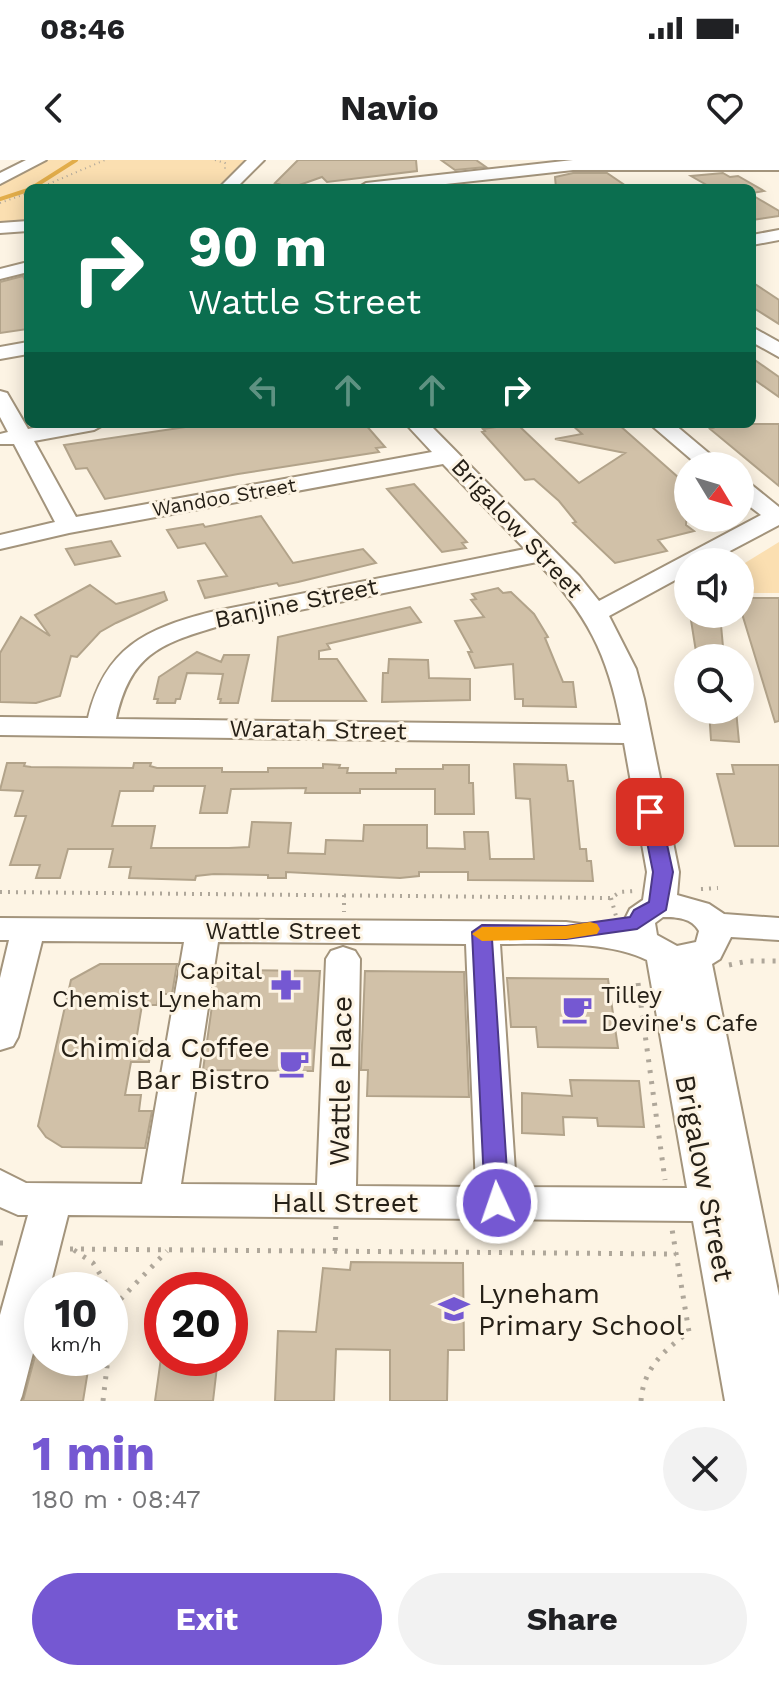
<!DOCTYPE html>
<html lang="en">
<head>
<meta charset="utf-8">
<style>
  body { margin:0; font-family:"Work Sans",sans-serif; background:#f2f2f2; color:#202124; height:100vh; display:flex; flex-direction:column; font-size:30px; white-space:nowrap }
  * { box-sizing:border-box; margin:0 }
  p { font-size:26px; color:#757577 }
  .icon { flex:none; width:44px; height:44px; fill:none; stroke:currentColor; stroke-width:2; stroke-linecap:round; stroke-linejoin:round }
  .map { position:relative; height:1241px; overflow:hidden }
  .side { display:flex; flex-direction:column; background:#fff; flex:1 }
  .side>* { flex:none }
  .hud { position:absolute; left:24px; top:24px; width:732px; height:244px; border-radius:12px; box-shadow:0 4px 20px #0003; background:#0b6e4f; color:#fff; overflow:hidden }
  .needle { width:52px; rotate:128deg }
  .controls { position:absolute; left:674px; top:292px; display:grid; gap:16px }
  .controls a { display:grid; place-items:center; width:80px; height:80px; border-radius:50%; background:#fff; box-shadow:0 4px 20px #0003; font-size:40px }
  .speed { position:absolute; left:24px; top:1112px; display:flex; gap:16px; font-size:40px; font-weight:700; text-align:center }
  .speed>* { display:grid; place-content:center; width:104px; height:104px; border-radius:50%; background:#fff; box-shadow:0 4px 20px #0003; line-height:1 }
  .speed small { font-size:20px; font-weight:400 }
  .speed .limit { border:12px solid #d22; background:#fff; color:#111 }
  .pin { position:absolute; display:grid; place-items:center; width:68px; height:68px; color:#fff; margin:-34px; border-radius:16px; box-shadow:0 4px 12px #0006 }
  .me { position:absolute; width:88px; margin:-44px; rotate:357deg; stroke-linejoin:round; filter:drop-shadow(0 0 6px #0008) }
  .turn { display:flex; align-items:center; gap:28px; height:168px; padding:0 32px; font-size:36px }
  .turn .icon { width:104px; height:104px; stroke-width:2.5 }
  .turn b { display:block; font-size:56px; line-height:68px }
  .lanes { display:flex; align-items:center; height:76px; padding:0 32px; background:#0003; justify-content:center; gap:40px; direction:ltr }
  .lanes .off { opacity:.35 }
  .round { display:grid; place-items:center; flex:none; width:84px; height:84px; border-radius:42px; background:#f2f2f2 }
  .headline { display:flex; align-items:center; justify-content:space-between; height:136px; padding:0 32px }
  h1 { font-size:48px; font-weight:700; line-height:60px; color:#7558d2 }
  .cta { display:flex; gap:16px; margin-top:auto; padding:16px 32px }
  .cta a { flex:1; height:92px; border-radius:48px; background:#7558d2; color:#fff; font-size:32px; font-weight:700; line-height:92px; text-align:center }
  .cta a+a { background:#f2f2f2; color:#202124 }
  .status { display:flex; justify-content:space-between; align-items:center; height:56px; padding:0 40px; background:#fff; direction:ltr }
  .status svg { height:22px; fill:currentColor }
  header { display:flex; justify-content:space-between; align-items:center; height:104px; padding:0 32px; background:#fff; font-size:36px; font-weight:700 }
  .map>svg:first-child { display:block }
  .green { fill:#fbdfb1 }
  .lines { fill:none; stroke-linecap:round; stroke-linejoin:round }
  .stream { stroke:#e2ad4a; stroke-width:4 }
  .building { fill:#d1c1a8; stroke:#b2a38a; stroke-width:2 }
  .minor-casing { stroke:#a3947c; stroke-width:4 }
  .path-far2 { stroke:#afa79a; stroke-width:2; stroke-dasharray:1 4; stroke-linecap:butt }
  .path-far1 { stroke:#afa79a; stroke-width:4; stroke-dasharray:2 6; stroke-linecap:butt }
  .path { stroke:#afa79a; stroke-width:5; stroke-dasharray:3 8; stroke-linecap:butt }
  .minor { fill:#fff; fill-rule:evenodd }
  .route { fill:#7558d2; stroke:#4c3988; stroke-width:2 }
  .slow { fill:#f59e0b }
  .labels { text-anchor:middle; stroke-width:6; stroke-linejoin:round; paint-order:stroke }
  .far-street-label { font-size:20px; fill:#262017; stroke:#fdf4e4 }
  .street-label { font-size:24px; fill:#262017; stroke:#fdf4e4 }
  .poi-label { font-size:24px; fill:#262017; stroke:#fdf4e4; text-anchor:end }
  .near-poi-label { font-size:28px; fill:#262017; stroke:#fdf4e4; text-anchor:end }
  .near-street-label { font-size:28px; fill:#262017; stroke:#fdf4e4 }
</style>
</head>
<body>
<div class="status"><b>08:46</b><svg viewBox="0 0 49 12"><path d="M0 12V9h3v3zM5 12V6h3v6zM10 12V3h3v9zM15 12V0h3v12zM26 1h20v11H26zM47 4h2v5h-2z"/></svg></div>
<header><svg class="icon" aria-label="back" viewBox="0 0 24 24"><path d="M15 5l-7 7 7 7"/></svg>Navio<svg class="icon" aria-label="heart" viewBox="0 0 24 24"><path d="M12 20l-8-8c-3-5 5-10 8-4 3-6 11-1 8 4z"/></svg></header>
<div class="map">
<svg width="779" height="1241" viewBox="0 0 779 1241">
  <rect width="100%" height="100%" fill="#fdf4e4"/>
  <path class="green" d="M43,0H246L241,4V10L220,28H28V65L0,67V20Z
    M779,382V433H740V406Z"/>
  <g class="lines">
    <path class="stream" d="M32,28L76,0
      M0,39L28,30"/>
  </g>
  <path class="building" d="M298,0H416L417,11L327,22L322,17L291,28L275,23Z
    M441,0H476L486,7L455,10Z
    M573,13H607L629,28H556L555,17Z
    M723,13L730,17L738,16L764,31L752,33V28H712L691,16Z
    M752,35L779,51V56L752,60Z
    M23,116L28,126V169L0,173V122Z
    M752,122L779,140V164L752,147Z
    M752,198L779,217V237L752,218Z
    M206,264H365L385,287L376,288L379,292L238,314L105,339L87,308L76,309L64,285Z
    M517,264L579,323L625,293L555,279L582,274L571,264H618L688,326L686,365L694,371L658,380L667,391L615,403L573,363L576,362L559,341L534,319L525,320L482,272L485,271L483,269Z
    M708,264H779V326L710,269L713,268Z
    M414,324L467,382L462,383L466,388L442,392L387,329Z
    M261,356L293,403L363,389L376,403L298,422L279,426L277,423L205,438L198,421L227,416L205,383L178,388L167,370L203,364L205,367Z
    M111,381L120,396L75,405L66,389Z
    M90,425L116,444L164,432L167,440L116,463L100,472L77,497L71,496L60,536L36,543L0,542V493L21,457L50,476L35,455Z
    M498,428L503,433L511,432L534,454L548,477L545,478L563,522H573L576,547L523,546V539H515L513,504L475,508L468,492H472L455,461L484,457L471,440L476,439L472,434Z
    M740,438H779V561L775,562L740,447Z
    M410,447L421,462L327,484L330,489L319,491V499H337L366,541H272L278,477Z
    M690,454H720L724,498H697Z
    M197,492L221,502L224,495H249L238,543H220L221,539H218L223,514L187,513L180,539H176L175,543H157L158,539H154L159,517Z
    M389,499L428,500L429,518L470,519V540L382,542L383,513H388Z
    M709,550H736L739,582L711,580Z
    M7,603H25L24,606L31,607L133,608L134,603H151L150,606L157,608H222V612H268V608H323V604L340,605L339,608H348L347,613H396V609H443V605H469V623H473L474,654H435V629H360V633H305L306,628L231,629L227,653H200L205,626H154L153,631H120L112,666H155L151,688H229L249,687L252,662L291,663L288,693L325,694L326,680L363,681L364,665H427V688L465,689L464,672H488L490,699H534L530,639L516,638L514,604L566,605L568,621H573L580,689H586L587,701H591L593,721L468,720V712H419V716L400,718L286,712V718H268V715L214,714L196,716L195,720L129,718L131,707H109L113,689H68L60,718H36L40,705H10L26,656H15L23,631L0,630Z
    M732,605H779V686H735L717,614H734Z
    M100,804H177L172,834H159L157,845H142L136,881H152L149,902H131L125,935H141L139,951H152L145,988L62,987L46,977L38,966L71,820Z
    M217,810L320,811L313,911L203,910Z
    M365,811L464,812L469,937L367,936L368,910H361Z
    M507,818L608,819L618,888L538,887L536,867H511Z
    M570,920L639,921L644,967L598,966L597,958L563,957L564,975L522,973V933L572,936Z
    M351,1102L463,1103L464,1190H448L447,1241H390V1190L336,1189L334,1241H275L278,1171L316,1172L323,1108L350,1110Z
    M42,1170V1198H90L83,1241H23Z
    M161,1198H218L213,1241H155Z"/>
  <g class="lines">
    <g class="minor-casing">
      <path id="minor" d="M26,0H46L0,24V13Z
        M247,0H264L236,28H219Z
        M573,0H779V10H573L409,28H358L366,23Z
        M28,61V71L0,73V63Z
        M779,70V80L752,85V75Z
        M28,102V112L0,119V109Z
        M752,167L779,182V197L752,182Z
        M28,182V194L0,199V187Z
        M0,231L7,233L28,269L55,264H105L94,270L34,281L76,357L432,292L406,264H429L579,416L599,441L761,355L740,339V320L748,322L779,347V365L709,402H688V413L609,456L636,509L644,539L679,712L677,735L709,744L724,754L779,758V780L731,777L720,799L712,804L779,1136V1241H725L693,1061L68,1055L49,1130H42V1158L22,1236L20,1241H0V1155L28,1055H18L0,1047V1010L26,1023L142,1024L184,782L42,781L18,877L13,886L0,890V818L9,780H0V758L566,762L620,769L630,749L643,740L647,712L624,583L0,575V557L88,558C105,488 145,469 211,452L525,389L443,304L69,373L0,389V375L55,362L14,284H0V274L8,272L0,257ZM537,402C587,453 608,495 621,565L116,559C130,496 158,484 216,467ZM663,757C677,757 692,758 699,771L696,782L677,786L657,775L655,763ZM218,782L466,784L476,1027L356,1026L360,799L355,791L343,787L331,791L326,799L317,1025L181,1024ZM500,784C544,784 607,780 647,800L687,1028L516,1027Z
        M650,264H674L724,306H699Z"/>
    </g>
    <path class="path-far2" d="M215,0L225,3V9
      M39,28L105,0
      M0,43L28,33"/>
    <path class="path-far1" d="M701,729L718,728
      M0,732L611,738L620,732L636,731
      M344,735V752
      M611,738L616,756"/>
    <path class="path" d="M729,805L748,801H779
      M638,823L665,1020
      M0,1083H10
      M70,1089L676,1094
      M74,1090L93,1103L110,1130
      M335,1091L336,1066
      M110,1130L113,1147L110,1178
      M113,1147L167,1091
      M103,1241L108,1198
      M641,1241C643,1209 664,1190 689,1172L672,1069"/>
    <use href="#minor" class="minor"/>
  </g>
  <path class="route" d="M650,646L660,652L673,712L666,750L637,769L566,779H492L509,1043L506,1050L497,1053L488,1050L485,1043L472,772L482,765L566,766L630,757L634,750L649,742L653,712L641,652Z"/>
  <path class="slow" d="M590,762L597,764L600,769L597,774L566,779L482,781L472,774L482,767L566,766Z"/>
  <defs>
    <g id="pharmacy-bare" transform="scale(2.4)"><path d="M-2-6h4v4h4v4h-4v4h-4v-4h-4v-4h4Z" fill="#7558d2" stroke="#fdf4e4" stroke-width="2.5" paint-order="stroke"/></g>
    <g id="cafe-bare" transform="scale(2.4)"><path d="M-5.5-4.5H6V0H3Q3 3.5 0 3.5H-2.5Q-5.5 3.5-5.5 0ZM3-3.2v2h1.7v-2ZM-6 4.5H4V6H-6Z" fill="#7558d2" stroke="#fdf4e4" stroke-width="2.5" paint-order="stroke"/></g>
    <g id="school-bare" transform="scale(2.4)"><path d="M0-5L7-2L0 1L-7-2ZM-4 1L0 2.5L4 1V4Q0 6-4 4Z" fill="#7558d2" stroke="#fdf4e4" stroke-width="2.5" paint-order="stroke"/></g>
  </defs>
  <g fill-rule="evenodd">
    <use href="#pharmacy-bare" x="286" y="825"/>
    <use href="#cafe-bare" x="577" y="849"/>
    <use href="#cafe-bare" x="294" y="903"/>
    <use href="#school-bare" x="454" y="1149"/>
  </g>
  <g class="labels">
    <g class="far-street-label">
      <text transform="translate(224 337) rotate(-10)" y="7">Wandoo Street</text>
    </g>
    <g class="street-label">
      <text transform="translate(517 368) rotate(47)" y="8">Brigalow Street</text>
      <text transform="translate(296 443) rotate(-12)" y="8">Banjine Street</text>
      <text transform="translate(318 570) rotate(1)" y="8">Waratah Street</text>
      <text x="283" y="779">Wattle Street</text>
    </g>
    <g class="poi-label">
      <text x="262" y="819">Capital<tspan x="262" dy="28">Chemist Lyneham</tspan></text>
      <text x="601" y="843" text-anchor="start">Tilley<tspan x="601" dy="28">Devine's Cafe</tspan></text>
    </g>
    <g class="near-poi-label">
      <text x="270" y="897">Chimida Coffee<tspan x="270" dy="32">Bar Bistro</tspan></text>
      <text x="478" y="1143" text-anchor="start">Lyneham<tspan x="478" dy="32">Primary School</tspan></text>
    </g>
    <g class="near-street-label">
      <text transform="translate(340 921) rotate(-89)" y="10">Wattle Place</text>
      <text transform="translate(705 1018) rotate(79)" y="10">Brigalow Street</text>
      <text x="345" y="1052">Hall Street</text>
    </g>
  </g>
</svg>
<div class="controls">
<a><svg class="needle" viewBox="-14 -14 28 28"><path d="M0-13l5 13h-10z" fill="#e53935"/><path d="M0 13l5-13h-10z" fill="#757577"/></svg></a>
<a><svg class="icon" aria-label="sound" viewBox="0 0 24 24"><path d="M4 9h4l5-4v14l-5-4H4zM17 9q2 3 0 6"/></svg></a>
<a><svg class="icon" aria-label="search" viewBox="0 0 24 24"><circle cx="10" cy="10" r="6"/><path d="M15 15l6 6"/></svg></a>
</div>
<div class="speed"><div>10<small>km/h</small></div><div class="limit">20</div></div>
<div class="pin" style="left:650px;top:652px;background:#d93025"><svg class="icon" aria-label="arrive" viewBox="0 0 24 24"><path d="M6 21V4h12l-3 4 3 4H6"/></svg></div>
<svg class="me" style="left:497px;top:1043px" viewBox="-20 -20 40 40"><circle r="17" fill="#7558d2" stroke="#fff" stroke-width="3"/><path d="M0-11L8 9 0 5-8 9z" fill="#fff"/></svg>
<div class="hud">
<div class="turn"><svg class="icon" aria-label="right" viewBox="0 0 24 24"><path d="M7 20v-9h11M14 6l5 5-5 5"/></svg><div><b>90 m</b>Wattle Street</div></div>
<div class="lanes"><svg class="icon off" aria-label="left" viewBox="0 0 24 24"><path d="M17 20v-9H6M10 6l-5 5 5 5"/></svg><svg class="icon off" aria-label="ahead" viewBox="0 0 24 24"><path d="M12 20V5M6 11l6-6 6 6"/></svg><svg class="icon off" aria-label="ahead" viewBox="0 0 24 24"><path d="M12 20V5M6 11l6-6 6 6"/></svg><svg class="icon" aria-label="right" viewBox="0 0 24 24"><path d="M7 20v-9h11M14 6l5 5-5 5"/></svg></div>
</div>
</div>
<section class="side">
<div class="headline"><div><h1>1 min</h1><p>180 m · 08:47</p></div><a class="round"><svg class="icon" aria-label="close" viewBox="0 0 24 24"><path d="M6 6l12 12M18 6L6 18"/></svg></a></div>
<div class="cta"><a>Exit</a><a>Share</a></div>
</section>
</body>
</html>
